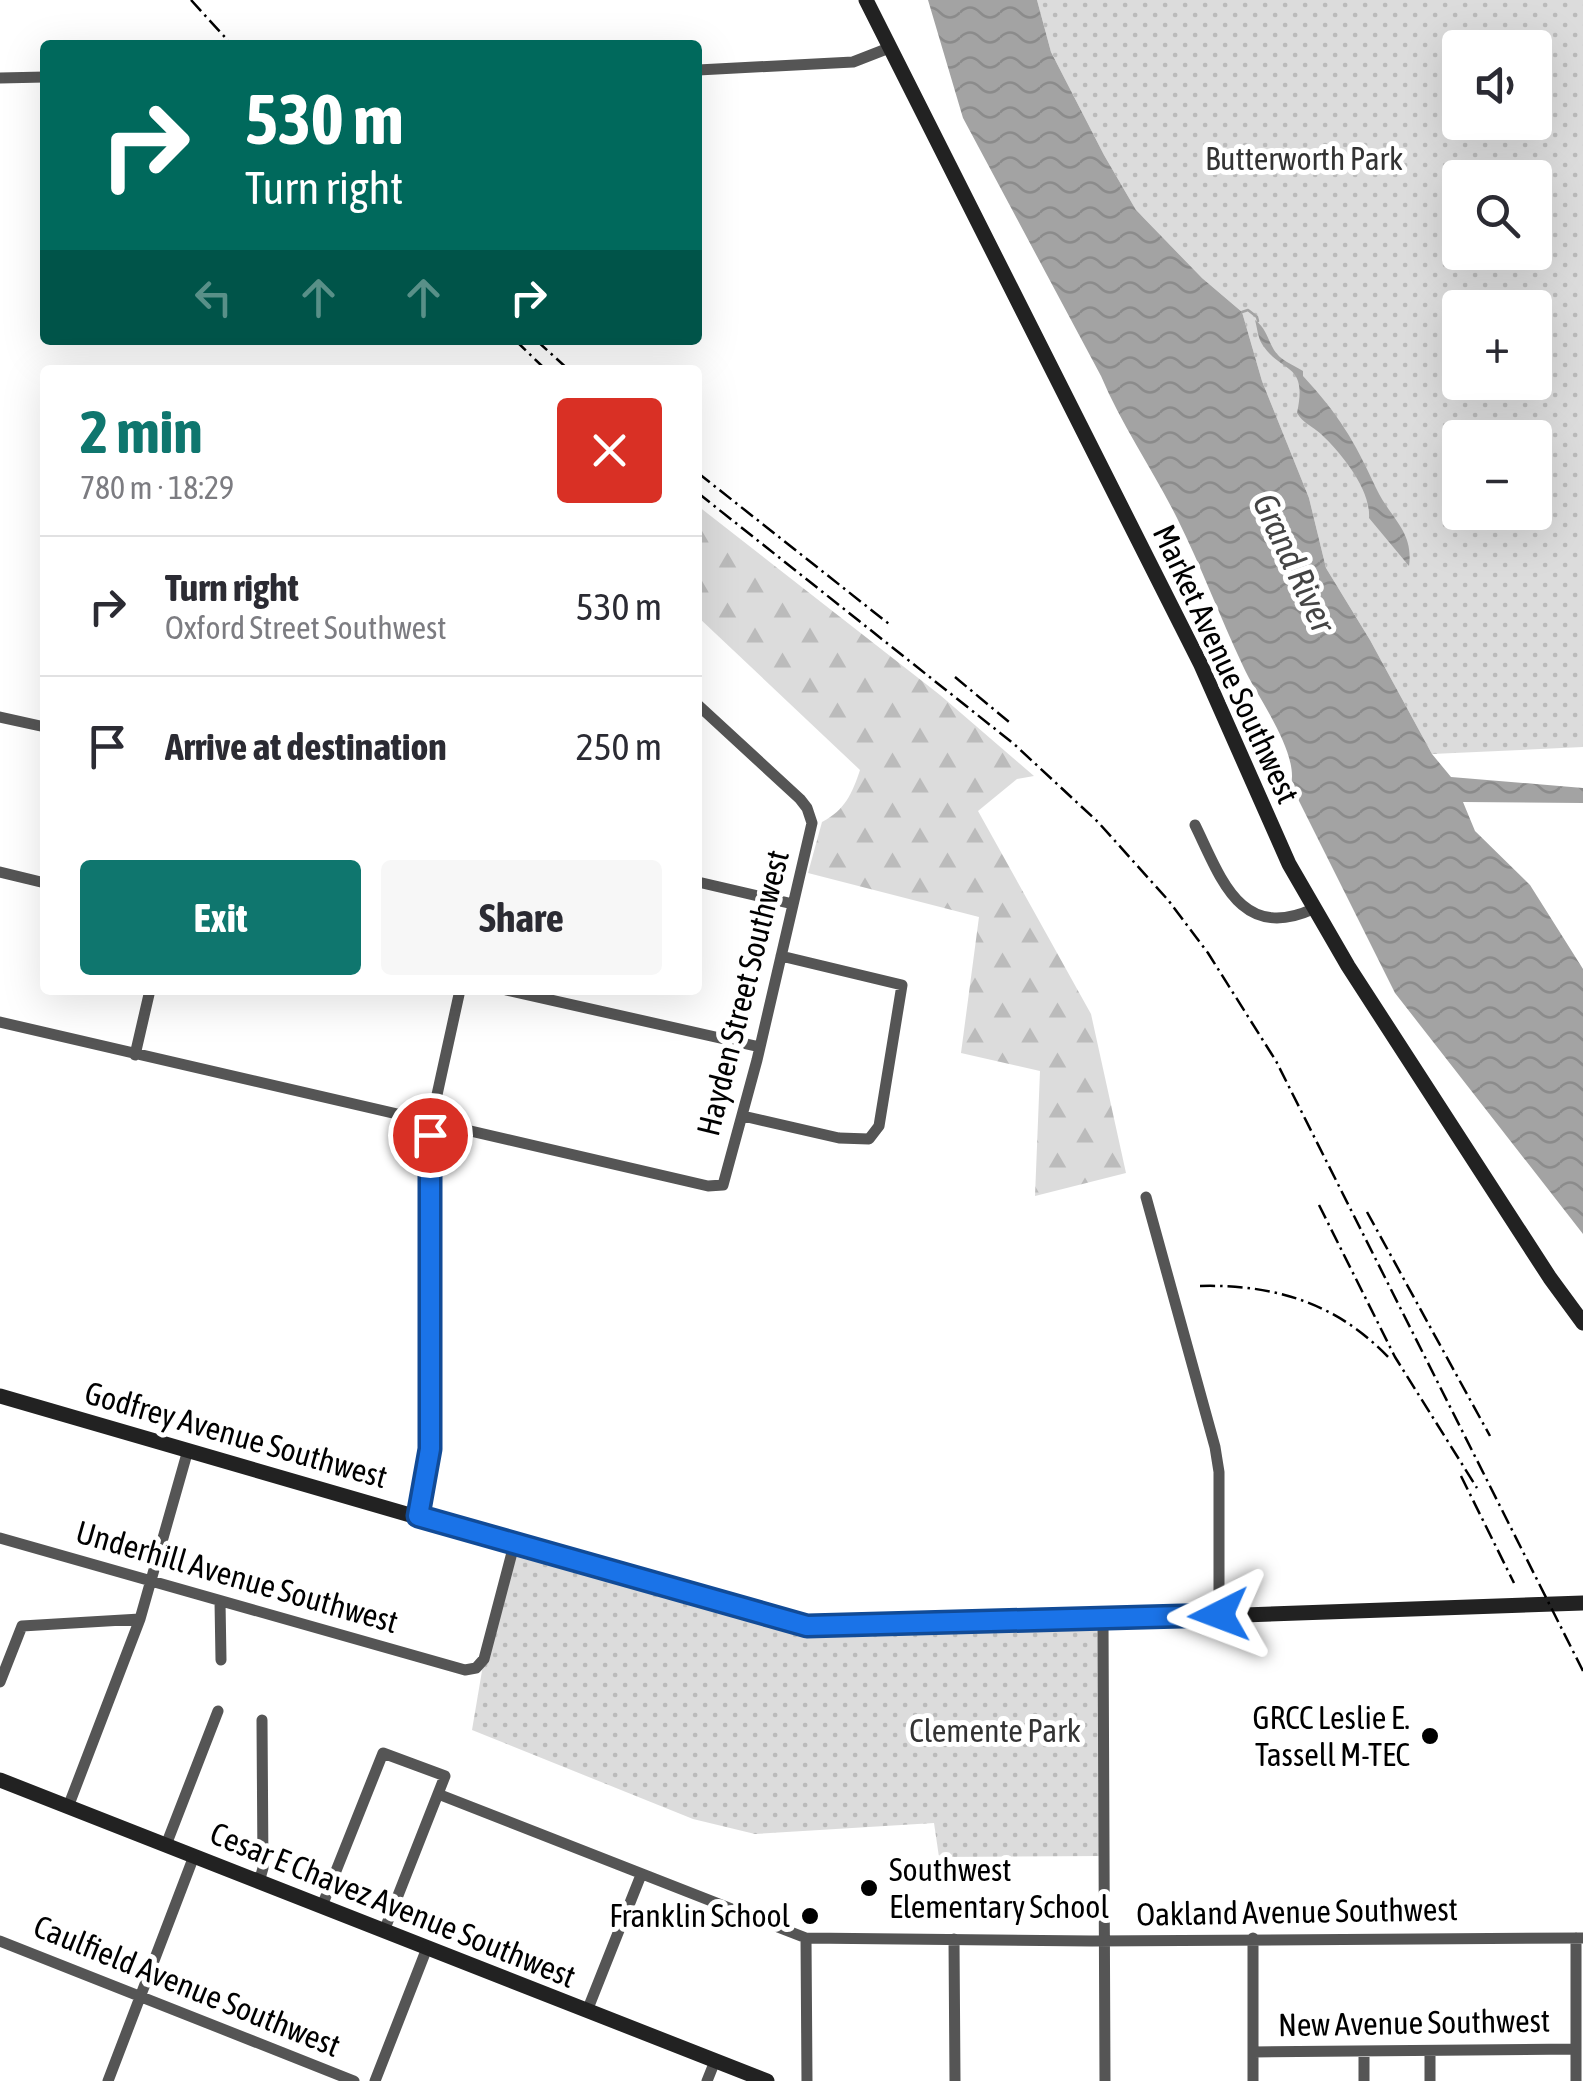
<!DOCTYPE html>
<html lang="en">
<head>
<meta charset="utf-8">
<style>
  body { margin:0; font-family:"Asap Condensed",sans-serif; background:#f7f7f7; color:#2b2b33; height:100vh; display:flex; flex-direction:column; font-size:38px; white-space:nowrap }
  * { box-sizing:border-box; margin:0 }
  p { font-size:32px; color:#7c7c81 }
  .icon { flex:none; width:55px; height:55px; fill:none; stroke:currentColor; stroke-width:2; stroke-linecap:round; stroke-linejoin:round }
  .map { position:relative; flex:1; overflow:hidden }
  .side { position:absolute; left:40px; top:365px; width:662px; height:630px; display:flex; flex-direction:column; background:#fff; border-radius:10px; box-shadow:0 10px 40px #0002 }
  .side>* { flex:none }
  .top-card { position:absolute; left:40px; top:40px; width:662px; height:305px; border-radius:10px; box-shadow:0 10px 40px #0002; background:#00695c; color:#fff; overflow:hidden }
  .tools { position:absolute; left:1442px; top:30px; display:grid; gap:20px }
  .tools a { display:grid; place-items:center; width:110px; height:110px; border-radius:10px; background:#fff; box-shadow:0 10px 40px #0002; font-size:50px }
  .pin { position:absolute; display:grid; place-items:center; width:85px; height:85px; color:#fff; margin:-42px; border:5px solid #fff; border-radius:50%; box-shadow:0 2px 10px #0007 }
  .me { position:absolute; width:110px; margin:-55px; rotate:267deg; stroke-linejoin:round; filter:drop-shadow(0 0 8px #0008) }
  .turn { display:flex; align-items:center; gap:35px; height:210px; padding:0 40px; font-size:45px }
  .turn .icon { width:130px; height:130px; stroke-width:2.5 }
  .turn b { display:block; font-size:70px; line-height:85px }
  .lanes { display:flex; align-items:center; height:95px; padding:0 40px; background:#0003; justify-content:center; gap:50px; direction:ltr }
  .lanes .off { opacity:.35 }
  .round { display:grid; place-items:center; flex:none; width:105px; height:105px; border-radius:10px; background:#f7f7f7 }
  .head { display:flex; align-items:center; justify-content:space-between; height:170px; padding:0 40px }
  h1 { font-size:60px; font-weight:700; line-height:75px; color:#0f766e }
  .action { display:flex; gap:20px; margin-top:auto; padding:20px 40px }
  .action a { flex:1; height:115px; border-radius:10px; background:#0f766e; color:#fff; font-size:40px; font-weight:700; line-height:115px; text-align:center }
  .action a+a { background:#f7f7f7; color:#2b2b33 }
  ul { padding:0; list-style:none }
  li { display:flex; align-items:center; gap:30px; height:140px; padding:0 40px; border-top:2px solid #e1e1e2 }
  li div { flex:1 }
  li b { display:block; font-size:38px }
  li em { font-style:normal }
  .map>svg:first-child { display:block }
  .forest { fill:url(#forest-firs) }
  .park { fill:url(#park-dots); fill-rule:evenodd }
  .water { fill:url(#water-waves) }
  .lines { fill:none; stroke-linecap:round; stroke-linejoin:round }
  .stream { stroke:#a3a3a3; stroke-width:2.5 }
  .minor { stroke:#555; stroke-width:11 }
  .secondary { stroke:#222; stroke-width:15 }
  .rail { stroke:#000; stroke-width:2.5; stroke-dasharray:15 5 2.5 5; stroke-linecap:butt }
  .route-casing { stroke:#114b97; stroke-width:25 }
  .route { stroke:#1a73e8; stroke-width:18 }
  .poi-dot { fill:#000; stroke:#fff; stroke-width:4 }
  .labels { text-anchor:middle; stroke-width:10; stroke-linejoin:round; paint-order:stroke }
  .park-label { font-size:32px; fill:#333; stroke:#fff }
  .street-label { font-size:32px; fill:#000; stroke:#fff }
  .poi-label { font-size:32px; fill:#000; stroke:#fff; text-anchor:end }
  .water-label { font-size:35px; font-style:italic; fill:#444; stroke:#fff }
</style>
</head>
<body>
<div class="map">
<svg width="1583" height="2081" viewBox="0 0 1583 2081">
  <defs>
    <pattern id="forest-firs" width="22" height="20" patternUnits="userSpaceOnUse" patternTransform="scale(2.5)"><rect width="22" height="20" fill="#dcdcdc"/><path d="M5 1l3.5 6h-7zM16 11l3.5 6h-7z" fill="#bbb"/></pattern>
    <pattern id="park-dots" width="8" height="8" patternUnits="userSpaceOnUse" patternTransform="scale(2.5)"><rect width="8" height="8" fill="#dcdcdc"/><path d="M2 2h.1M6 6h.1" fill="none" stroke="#bbb" stroke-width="1.8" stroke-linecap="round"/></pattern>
    <pattern id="water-waves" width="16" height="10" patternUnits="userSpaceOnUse" patternTransform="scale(2.5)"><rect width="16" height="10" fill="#a3a3a3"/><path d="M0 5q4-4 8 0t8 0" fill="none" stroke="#8b8b8b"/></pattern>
  </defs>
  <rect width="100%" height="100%" fill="#fff"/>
  <path class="forest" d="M698,506L940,695L1034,776L1017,779L978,811L1091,1014L1126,1173L1035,1196L1040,1071L961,1053L979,917L808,873L822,822C845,810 852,794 860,770L698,617Z"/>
  <path class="park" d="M1037,0H1583V747L1432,754L1370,640L1326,568L1309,498L1262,381L1242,312L1202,278L1136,210L1104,155L1051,52ZM1460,48H1535V122H1460ZM1460,178H1535V252H1460ZM1460,308H1535V382H1460ZM1460,438H1535V512H1460Z
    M514,1545L797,1625L1103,1620L1104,1856L939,1857L934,1823L755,1834L693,1819L472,1730L484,1659Z"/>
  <path class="water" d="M928,0H1037L1051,52L1104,155L1136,210L1202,278L1242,312L1262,381L1309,498L1326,568L1370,640L1432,754L1451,777L1583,788V803L1463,802L1475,831L1530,885L1583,969V1234L1395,993L1291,785C1299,752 1257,697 1243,666C1220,617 1201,566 1177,518C1153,470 1122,426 1101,376L963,118Z
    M1255,320C1266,328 1267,338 1274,350C1280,360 1293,365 1303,371V376C1339,415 1354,440 1376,488C1390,518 1414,531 1409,566L1369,518C1371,489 1341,453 1321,434C1312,426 1303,423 1297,413C1308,361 1282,375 1262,344C1258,338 1257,327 1255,320Z"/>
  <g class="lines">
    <path class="stream" d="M1242,312L1248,310L1257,317L1258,321"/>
    <path class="minor" d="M698,70L853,62L889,48
      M0,78L45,77
      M0,717L45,727
      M1195,825C1221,878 1240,942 1313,909
      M0,872L45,883
      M698,882L793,904
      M506,990L760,1047
      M0,1022L708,1186L723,1185L757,1060L812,823L807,808L800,799L698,705
      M135,1055L150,990
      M743,1116L839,1138L869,1139L879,1126L902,985L781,956
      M1146,1197L1215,1447L1219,1472V1615
      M418,1517L430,1449L431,1122L460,990
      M0,1538L465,1670L476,1668L484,1659L514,1545
      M220,1601L221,1660
      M1103,1620L1105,2081
      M0,1682L22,1626L140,1619
      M438,1794L806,1938L1092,1941L1583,1938
      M68,1807L140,1619L188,1450
      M166,1845L218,1711
      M259,1882L263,1868L262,1720
      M322,1906L383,1753L445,1776L384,1931
      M806,1938L807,2081
      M1253,1938V2081
      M954,1939L955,2081
      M0,1941L354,2081
      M587,2011L641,1875
      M1364,2051V2081
      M1430,2051V2081
      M1253,2052L1576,2049
      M108,2081L194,1856
      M375,2081L427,1948
      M707,2081L715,2061
      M1576,2081V1938"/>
    <path class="secondary" d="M866,0L1201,665L1289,864L1348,966L1550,1278L1583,1323
      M0,1396L517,1546L807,1627L1103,1620L1583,1603
      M0,1780L767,2081"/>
    <path class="rail" d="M191,0L232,45
      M515,340L543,367
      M536,340L569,370
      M698,473L889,624
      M698,493L1014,744L1098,822L1168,900L1208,953L1276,1061L1583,1671
      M955,677L1009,722
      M1319,1205L1395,1357L1477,1488
      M1367,1212L1490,1436
      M1200,1286C1274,1284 1337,1303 1389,1358
      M1461,1476L1514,1583"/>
  </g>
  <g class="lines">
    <g class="route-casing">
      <path id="route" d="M430,1135V1449L418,1516L807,1626L1219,1615"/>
    </g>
    <use href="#route" class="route"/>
  </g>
  <g class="poi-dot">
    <circle cx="1430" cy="1736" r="10"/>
    <circle cx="869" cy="1888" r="10"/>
    <circle cx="810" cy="1916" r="10"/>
  </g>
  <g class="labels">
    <g class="park-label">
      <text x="1304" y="170">Butterworth Park</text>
      <text x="995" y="1742">Clemente Park</text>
    </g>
    <g class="street-label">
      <text transform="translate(1226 664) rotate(65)" y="11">Market Avenue Southwest</text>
      <text transform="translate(743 993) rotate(-76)" y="11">Hayden Street Southwest</text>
      <text transform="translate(236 1435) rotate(16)" y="11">Godfrey Avenue Southwest</text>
      <text transform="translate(237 1577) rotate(16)" y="11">Underhill Avenue Southwest</text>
      <text transform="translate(393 1905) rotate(22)" y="11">Cesar E Chavez Avenue Southwest</text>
      <text transform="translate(1297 1912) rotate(-1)" y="11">Oakland Avenue Southwest</text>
      <text transform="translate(187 1986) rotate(22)" y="11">Caulfield Avenue Southwest</text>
      <text transform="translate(1414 2023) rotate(-1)" y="11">New Avenue Southwest</text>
    </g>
    <g class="poi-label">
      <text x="1410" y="1729">GRCC Leslie E.<tspan x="1410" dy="37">Tassell M-TEC</tspan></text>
      <text x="889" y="1881" text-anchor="start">Southwest<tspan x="889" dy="37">Elementary School</tspan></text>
      <text x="790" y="1927">Franklin School</text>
    </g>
    <g class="water-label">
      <text transform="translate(1294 563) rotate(65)" y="12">Grand River</text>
    </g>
  </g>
</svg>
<div class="tools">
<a><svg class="icon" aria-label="sound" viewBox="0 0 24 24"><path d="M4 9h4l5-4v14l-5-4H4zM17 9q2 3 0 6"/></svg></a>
<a><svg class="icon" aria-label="search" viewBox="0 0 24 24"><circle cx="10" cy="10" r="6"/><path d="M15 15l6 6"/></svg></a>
<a>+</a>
<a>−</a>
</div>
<div class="pin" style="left:430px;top:1135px;background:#d93025"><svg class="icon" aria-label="arrive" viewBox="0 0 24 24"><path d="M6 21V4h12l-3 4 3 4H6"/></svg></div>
<svg class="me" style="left:1219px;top:1615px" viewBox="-20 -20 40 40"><path d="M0-17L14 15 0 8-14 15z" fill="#1a73e8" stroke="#fff" stroke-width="4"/></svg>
<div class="top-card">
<div class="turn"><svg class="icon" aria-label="right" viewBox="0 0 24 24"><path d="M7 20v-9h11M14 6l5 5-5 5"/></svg><div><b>530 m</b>Turn right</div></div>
<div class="lanes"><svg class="icon off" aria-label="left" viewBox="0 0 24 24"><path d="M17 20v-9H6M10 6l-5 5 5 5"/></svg><svg class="icon off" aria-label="ahead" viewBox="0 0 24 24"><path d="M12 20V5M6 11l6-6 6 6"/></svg><svg class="icon off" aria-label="ahead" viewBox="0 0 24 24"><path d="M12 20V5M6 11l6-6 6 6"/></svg><svg class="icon" aria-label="right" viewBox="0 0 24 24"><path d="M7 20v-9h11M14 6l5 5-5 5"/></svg></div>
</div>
<section class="side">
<div class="head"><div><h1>2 min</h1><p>780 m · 18:29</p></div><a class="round" style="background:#d93025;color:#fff"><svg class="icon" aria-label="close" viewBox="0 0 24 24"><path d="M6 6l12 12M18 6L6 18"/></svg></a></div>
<ul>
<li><svg class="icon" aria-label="right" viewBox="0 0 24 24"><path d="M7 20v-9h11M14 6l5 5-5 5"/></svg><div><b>Turn right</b><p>Oxford Street Southwest</p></div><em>530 m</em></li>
<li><svg class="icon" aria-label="arrive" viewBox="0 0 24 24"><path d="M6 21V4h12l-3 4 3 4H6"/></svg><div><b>Arrive at destination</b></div><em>250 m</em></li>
</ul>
<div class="action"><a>Exit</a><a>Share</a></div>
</section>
</div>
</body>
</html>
